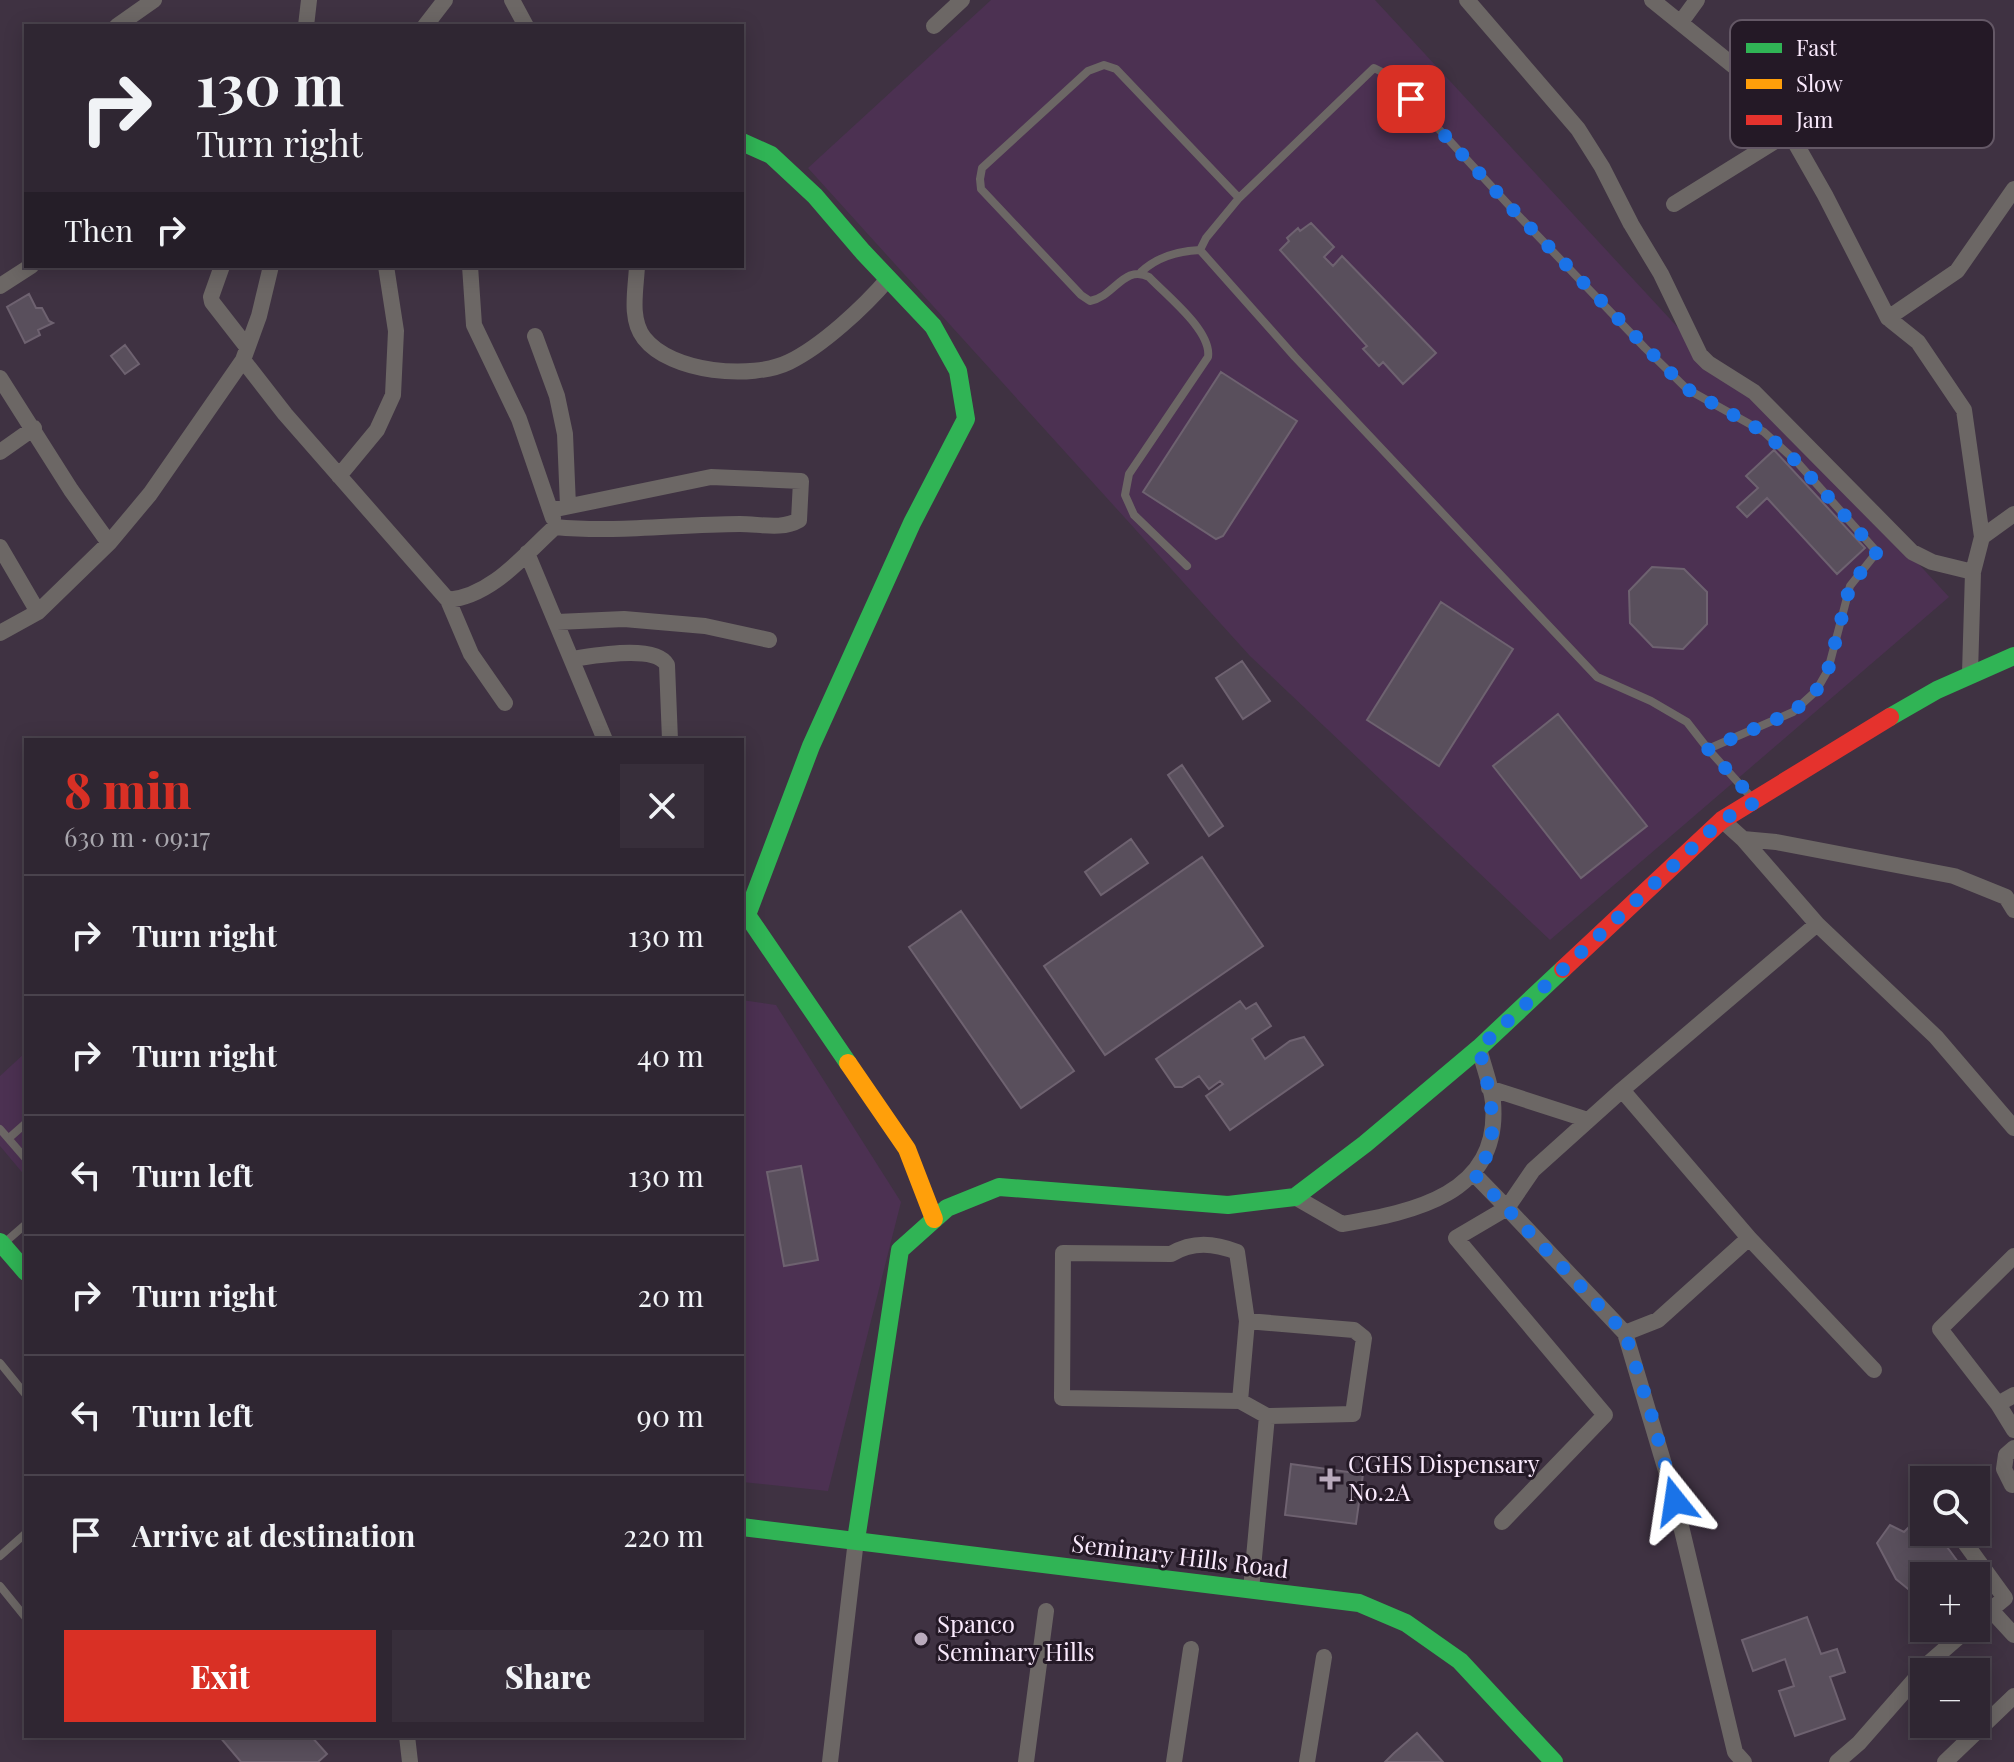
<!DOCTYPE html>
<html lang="en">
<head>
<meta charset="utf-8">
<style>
  body { margin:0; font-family:"Playfair Display",serif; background:#372e3a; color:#f1f3f6; height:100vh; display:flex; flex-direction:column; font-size:30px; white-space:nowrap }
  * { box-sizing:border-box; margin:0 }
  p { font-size:26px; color:#a7a5ac }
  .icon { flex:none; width:44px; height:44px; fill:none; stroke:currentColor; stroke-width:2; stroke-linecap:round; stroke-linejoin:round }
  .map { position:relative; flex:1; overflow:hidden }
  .drawer { position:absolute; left:24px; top:738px; width:720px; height:1000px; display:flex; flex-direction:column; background:#2f2632; border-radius:0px; box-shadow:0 4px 20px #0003,0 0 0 2px #4a434d }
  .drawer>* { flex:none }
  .guide { position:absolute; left:24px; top:24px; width:720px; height:244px; border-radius:0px; box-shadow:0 4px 20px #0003,0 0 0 2px #4a434d; background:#2f2632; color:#f1f3f6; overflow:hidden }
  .fabs { position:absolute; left:1910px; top:1466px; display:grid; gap:16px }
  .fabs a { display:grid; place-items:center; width:80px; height:80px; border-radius:0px; background:#2f2632; box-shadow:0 4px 20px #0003,0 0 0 2px #4a434d; font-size:40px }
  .pin { position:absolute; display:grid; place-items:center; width:68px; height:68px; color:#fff; margin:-34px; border-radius:16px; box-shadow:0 4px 12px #0006 }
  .me { position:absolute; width:88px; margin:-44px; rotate:345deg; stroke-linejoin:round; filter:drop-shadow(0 0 6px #0008) }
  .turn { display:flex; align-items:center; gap:28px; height:168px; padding:0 40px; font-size:36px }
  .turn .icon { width:104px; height:104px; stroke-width:2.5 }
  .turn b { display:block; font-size:56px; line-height:68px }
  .then { display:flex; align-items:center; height:76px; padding:0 40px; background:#0003; gap:16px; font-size:30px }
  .round { display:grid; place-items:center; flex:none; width:84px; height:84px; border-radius:0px; background:#372e3a }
  .head { display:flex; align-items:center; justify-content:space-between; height:136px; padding:0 40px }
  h1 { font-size:48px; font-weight:800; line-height:60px; color:#d93025 }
  .cta { display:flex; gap:16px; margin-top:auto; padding:16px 40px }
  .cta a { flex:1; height:92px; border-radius:0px; background:#d93025; color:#fff; font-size:32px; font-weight:800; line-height:92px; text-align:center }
  .cta a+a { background:#372e3a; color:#f1f3f6 }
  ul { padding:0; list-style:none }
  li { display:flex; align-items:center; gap:24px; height:120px; padding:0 40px; border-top:2px solid #4a434d }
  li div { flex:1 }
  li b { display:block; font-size:30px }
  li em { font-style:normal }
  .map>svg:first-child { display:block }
  .built { fill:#4c3152 }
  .building { fill:#594f5c; stroke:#6e6270; stroke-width:2 }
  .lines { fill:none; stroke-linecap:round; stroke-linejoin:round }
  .lane { stroke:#6c6765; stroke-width:8 }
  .street { stroke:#6c6765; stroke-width:16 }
  .fast { stroke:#30b455; stroke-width:18 }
  .slow { stroke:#ff9f0a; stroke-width:18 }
  .jam { stroke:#e5322d; stroke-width:18 }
  .route { stroke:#1a73e8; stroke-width:14; stroke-dasharray:0 25.2 }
  .poi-dot { fill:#b9aabc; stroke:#241926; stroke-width:3 }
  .labels { text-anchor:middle; stroke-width:6; stroke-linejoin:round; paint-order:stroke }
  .poi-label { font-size:24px; fill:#faeafd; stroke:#241926; text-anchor:start }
  .street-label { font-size:24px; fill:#faeafd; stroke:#241926 }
  .key { fill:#241926; stroke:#645866; stroke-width:2 }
  .key-label { font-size:22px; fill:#faeafd }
</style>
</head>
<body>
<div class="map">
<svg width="2014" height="1762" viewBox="0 0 2014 1762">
  <rect width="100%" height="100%" fill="#3f3242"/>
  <path class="built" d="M991,0H1375L1695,346L1753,384L1949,597L1550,940L1250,656L808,168Z
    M742,1000L776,1005L901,1202L828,1491L742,1482Z
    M26,1052V1177L0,1146V1076Z"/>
  <path class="building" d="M1311,223L1334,247L1324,257L1333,266L1342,256L1436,353L1403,384L1383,362L1379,366L1363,349L1367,346L1280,250L1289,241L1287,238L1298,228L1300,231Z
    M29,294L36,308H42L49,321L53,323L38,330L40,335L25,343L7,307Z
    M125,345L139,364L125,374L111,356Z
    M1221,372L1297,421L1223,536L1216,539L1143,492Z
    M1774,450L1865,548L1837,574L1767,498L1747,517L1737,507L1758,488L1746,476Z
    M1652,567L1684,569L1707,592V624L1683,649L1653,647L1630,623L1629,591Z
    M1441,602L1513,649L1439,766L1367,720Z
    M1242,661L1270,701L1243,719L1216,678Z
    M1558,714L1647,826L1581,878L1493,766Z
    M1182,765L1223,826L1209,836L1168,775Z
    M1131,839L1148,863L1101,895L1085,872Z
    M1202,857L1263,946L1105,1055L1044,966Z
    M961,911L1074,1071L1021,1108L909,947Z
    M1240,1001L1246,1009L1256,1003L1271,1026L1252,1039L1265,1059L1290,1041L1304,1037L1323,1065L1230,1130L1206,1096L1223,1084L1220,1081L1209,1089L1199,1076L1182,1087H1175L1156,1059Z
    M801,1166L818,1260L784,1266L767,1172Z
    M1291,1464L1363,1474L1356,1524L1285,1515Z
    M1914,1522L1924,1526V1532H1936L1961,1566L1952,1572L1954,1576H1924V1602L1896,1579L1877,1543L1890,1525L1904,1532Z
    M1807,1617L1821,1654L1837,1649L1845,1672L1830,1677L1845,1719L1795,1736L1779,1691L1794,1686L1785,1659L1753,1671L1742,1640Z
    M1417,1733L1443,1762H1385L1394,1753Z
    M219,1736H311L327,1754L318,1762H241Z"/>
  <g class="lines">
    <path class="lane" d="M1141,272C1157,257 1178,251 1200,250
      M1187,566L1134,515L1125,495L1129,474L1208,357C1212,331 1167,296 1149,277C1124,264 1114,297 1090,301L1081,295L981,189L980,179L982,168L1088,71L1104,65L1116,69L1239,198
      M1708,749L1793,712L1816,691L1828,670L1850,586L1877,552L1798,463L1764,432L1687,389L1645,348L1516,213L1390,76L1374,68L1239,198L1206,238L1200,250L1295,357L1597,677L1651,701L1687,722L1708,749L1753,799
      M0,1129L26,1159
      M9,1138L26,1123
      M3,1244L26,1224
      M0,1363L26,1395
      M0,1556L26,1533
      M0,1586L26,1618"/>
    <path class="street" d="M512,0L526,26
      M1467,0L1578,129L1602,167L1631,224L1661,274L1700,355L1708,363L1754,392L1912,552L1932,562L1973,572
      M1652,0L1782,105L1784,123L1780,138L1674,204
      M1681,22L1697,0
      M117,26L154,0
      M306,26L309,0
      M425,26L445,0
      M934,26L962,0
      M1784,123L1825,195L1888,318L1918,342L1964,410L1982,537
      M222,266L211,297L212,302L247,347
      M470,266L474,325L519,419L553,518
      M637,266C636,289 629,319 644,338C671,373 752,380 789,362C822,346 864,307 888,279
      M0,286L31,266
      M1888,318L1957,271L2014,189
      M535,336L557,396L565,434L568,506
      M243,360L285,414L448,600C492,596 524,555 555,527C617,533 678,524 740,524C760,524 782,530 799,520L801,481L711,477L551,510
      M0,378L71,490L109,543
      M0,452L34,428
      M339,476L377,430L393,395L396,331L386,266
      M0,547L38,612
      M527,553L605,740
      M448,600L471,654L505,703
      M557,622L624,619L705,626L769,640
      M0,633L38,612L109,543L150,494L243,360L259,316L271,266
      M572,659C594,656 655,644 667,665L670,740
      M1970,673L1973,572L1982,537L2014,514
      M1722,820L1743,839L1776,842L1954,876L2006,897L2014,910
      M1743,839L1817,924L1936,1037L2014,1128
      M1489,1088L1588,1120
      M1622,1090L1533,1170L1507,1208L1625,1333L1658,1320L1749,1238L1622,1090L1817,924
      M1473,1173L1507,1208L1456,1238L1605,1415L1502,1522
      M1295,1197L1342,1224C1413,1212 1501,1195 1493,1102C1491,1085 1483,1065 1479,1048
      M1749,1238L1874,1370
      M2014,1256L1940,1329L1998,1404L2014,1395
      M1625,1333L1675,1501L1735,1752L1744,1762
      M1240,1401L1062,1398L1063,1253L1171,1254C1193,1241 1214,1243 1237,1252L1247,1321
      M1998,1404L2014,1430
      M2012,1485L2004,1469L2006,1455L2014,1448
      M1960,1536L2005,1598L1976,1622
      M1251,1590L1267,1416L1353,1414L1364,1338L1354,1330L1247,1321L1240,1401L1267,1416
      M1991,1610L2014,1635
      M407,1736L410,1762
      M830,1762L856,1540
      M1026,1762L1046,1611
      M1174,1762L1191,1649
      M1307,1762L1324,1657
      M1837,1762L1859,1743L1930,1662L1969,1628
      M1945,1762L2014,1696"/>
    <path class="fast" d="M742,142L771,155L815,196L863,252L933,326L958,371L966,419L912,523L811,746L747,915L848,1063
      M1890,717L1937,690L2014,656
      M0,1242L26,1272
      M742,1527L1359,1603L1406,1623L1460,1661L1554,1762
      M856,1540L900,1250L947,1208L999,1187L1228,1205L1295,1197L1365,1144L1479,1048L1563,969"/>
    <path class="slow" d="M848,1063L907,1149L934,1219"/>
    <path class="jam" d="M1563,969L1722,820L1890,717"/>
  </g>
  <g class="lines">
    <path class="route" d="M1411,99L1516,213L1666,368L1687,389L1764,432L1798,463L1877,552L1850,586L1828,670L1816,691L1793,712L1708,749L1756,802L1722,820L1479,1048C1487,1081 1507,1148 1473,1173L1625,1333L1652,1417L1675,1501"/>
  </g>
  <g class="poi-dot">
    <path d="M1326 1467h8v8h8v8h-8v8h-8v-8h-8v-8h8z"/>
    <circle cx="921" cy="1639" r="8"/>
  </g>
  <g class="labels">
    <g class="poi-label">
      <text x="1348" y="1473">CGHS Dispensary<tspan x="1348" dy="28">No.2A</tspan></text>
      <text x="937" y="1633">Spanco<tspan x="937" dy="28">Seminary Hills</tspan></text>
    </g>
    <g class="street-label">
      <text transform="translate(1180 1557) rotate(7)" y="8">Seminary Hills Road</text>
    </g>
  </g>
  <rect x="1730" y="20" width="264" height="128" rx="12" class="key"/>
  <rect x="1746" y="43" width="36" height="10" fill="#30b455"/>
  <rect x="1746" y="79" width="36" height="10" fill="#ff9f0a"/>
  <rect x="1746" y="115" width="36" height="10" fill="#e5322d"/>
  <g class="key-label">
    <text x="1796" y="56">Fast</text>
    <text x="1796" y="92">Slow</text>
    <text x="1796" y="128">Jam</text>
  </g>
</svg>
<div class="fabs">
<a><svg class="icon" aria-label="search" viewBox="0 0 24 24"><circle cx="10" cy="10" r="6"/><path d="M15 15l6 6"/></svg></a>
<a>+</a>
<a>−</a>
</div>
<div class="pin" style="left:1411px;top:99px;background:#d93025"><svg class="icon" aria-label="arrive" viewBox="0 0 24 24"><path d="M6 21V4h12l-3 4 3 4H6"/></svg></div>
<svg class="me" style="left:1675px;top:1501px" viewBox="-20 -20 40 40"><path d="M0-17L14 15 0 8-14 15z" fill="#1a73e8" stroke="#fff" stroke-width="4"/></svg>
<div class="guide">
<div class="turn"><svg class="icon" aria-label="right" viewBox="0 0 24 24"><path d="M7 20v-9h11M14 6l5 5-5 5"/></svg><div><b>130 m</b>Turn right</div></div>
<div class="then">Then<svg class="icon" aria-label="right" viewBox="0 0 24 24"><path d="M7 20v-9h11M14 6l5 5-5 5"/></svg></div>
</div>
<section class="drawer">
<div class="head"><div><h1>8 min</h1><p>630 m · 09:17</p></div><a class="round"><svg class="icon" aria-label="close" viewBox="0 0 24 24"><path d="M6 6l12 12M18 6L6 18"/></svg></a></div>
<ul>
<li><svg class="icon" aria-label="right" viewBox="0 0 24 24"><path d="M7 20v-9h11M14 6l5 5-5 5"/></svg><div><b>Turn right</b></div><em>130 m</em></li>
<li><svg class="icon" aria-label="right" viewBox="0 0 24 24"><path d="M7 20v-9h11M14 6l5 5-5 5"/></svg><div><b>Turn right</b></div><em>40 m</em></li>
<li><svg class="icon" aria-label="left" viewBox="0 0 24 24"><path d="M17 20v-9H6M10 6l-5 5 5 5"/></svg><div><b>Turn left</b></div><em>130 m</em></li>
<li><svg class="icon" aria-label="right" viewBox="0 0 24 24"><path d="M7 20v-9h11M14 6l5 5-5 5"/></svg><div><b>Turn right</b></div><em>20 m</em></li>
<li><svg class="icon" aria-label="left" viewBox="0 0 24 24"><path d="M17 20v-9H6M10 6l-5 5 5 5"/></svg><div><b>Turn left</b></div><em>90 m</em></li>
<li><svg class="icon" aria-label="arrive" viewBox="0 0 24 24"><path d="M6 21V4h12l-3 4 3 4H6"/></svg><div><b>Arrive at destination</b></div><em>220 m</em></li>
</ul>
<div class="cta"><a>Exit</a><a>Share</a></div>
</section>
</div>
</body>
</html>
